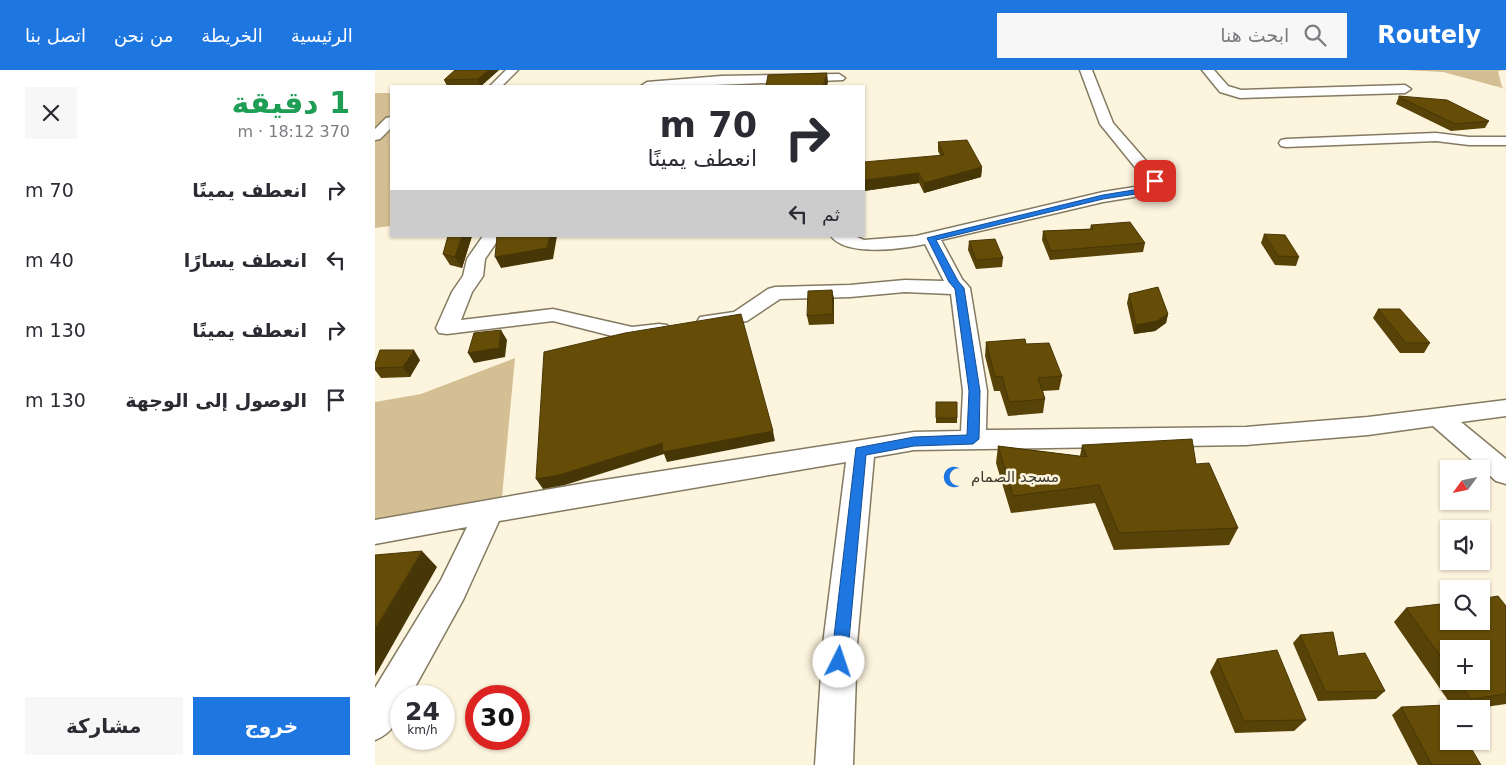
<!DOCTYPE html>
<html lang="ar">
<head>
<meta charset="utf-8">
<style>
  body { margin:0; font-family:"DejaVu Sans",Cairo,sans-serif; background:#f7f7f7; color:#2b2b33; direction:rtl; height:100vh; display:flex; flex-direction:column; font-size:19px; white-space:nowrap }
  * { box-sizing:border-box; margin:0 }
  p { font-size:16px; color:#7c7c81 }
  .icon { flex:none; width:28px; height:28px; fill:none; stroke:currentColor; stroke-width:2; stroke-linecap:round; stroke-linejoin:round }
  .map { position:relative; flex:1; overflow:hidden; direction:ltr }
  .drawer { display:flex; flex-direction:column; background:#fff; width:375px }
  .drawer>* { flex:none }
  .banner { position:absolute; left:15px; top:15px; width:475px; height:152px; border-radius:0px; box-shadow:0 1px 4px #0004; direction:rtl; background:#fff; color:#2b2b33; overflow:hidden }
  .needle { width:32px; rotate:237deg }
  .controls { position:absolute; left:1065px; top:390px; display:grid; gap:10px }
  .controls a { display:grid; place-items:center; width:50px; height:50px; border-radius:0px; background:#fff; box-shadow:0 1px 4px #0004; font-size:25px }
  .speed { position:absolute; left:15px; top:615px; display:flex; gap:10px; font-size:25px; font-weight:700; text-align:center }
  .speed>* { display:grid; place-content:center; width:65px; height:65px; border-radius:50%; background:#fff; box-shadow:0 1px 4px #0004; line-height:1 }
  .speed small { font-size:12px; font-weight:400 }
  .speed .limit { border:8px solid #d22; background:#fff; color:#111 }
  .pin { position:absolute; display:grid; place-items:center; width:42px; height:42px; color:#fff; margin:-21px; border-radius:10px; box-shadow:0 2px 8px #0006 }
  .me { position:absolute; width:55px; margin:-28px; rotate:4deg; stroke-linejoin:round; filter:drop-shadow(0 0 4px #0008) }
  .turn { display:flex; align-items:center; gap:18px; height:105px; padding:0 25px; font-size:22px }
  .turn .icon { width:65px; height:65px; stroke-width:2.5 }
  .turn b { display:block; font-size:35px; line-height:42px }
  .then { display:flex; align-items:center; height:48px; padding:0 25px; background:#0003; gap:10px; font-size:19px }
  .round { display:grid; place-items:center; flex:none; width:52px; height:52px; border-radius:0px; background:#f7f7f7 }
  .summary { display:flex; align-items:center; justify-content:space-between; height:85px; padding:0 25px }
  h1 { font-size:30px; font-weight:600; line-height:38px; color:#1e9e55 }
  .cta { display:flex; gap:10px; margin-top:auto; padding:10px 25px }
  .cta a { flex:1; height:58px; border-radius:0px; background:#1e77e1; color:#fff; font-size:20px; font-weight:600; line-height:58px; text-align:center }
  .cta a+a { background:#f7f7f7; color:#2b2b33 }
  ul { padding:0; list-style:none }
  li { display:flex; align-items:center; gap:15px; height:70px; padding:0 25px }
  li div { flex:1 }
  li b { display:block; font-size:19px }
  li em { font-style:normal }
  header { display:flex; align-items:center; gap:30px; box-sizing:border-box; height:70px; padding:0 25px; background:#1e77e1; color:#fff }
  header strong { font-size:24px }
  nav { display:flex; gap:28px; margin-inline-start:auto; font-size:18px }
  .search { width:350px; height:45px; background:#f7f7f7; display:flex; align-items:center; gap:12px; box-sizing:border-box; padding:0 18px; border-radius:0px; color:#7c7c81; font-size:19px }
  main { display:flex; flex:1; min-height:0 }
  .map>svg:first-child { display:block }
  .green { fill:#d3bf93 }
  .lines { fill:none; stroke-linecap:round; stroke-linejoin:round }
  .minor-casing { stroke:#847a61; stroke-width:3 }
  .minor { fill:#fff; fill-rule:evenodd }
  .wall { fill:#574207; fill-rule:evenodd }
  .shaded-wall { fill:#473606 }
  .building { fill:#654d08; stroke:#473606 }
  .route { fill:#1e77e1; stroke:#144d92 }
  .labels { text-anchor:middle; stroke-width:5; stroke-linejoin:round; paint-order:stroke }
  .poi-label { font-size:15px; fill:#3f3a30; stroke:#fdf4de; text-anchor:start }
</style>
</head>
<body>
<header>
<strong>Routely</strong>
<div class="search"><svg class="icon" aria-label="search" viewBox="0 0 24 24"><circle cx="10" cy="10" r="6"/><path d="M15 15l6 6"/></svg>ابحث هنا</div>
<nav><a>الرئيسية</a><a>الخريطة</a><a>من نحن</a><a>اتصل بنا</a></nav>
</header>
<main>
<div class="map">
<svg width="1131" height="695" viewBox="0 0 1131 695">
  <rect width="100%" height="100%" fill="#fdf4de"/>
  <path class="green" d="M1029,0H1131L1123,1L1127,17L1131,19L1068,2Z
    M0,23H16V46L0,60Z
    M16,55V156L0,158V70Z
    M140,288L127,427L0,450V332L46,324Z"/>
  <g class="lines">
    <g class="minor-casing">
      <path id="minor" d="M131,0H143L127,16H115Z
        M705,0H717L738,53L786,108L788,116L784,122L778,124L728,132L566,170L587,209L595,218L612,321L611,360L871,357L993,347L1131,330V346L1086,352L1131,389V414L1121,411L1058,356L993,365L871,375L539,380L499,387L482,574L478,695H440L448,574L471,392L124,451L88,530L35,626H26C26,647 20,662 0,670V618L66,510L92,457L0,474V450L216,412L539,362L586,361L588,321L576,224L530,222L475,227L405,229L372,251L333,258L325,257L322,252L325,247L359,242L393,219L400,217L475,215L530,210L569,211L550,174C528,179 471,187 456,166H479L489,170L541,166L728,122L772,115V112L725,54Z
        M827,0H839L853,16L866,20L1030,15L1036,19L1030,23L865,28L845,22Z
        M464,4L470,8L468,10L313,16H266L272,12L346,6Z
        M16,47V58L5,69L0,70V59L11,48Z
        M1061,63L1094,67H1131V75H1094L1061,71L911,77L906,76L904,73L906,70L911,69Z
        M108,166H120L123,170L110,189L108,206L97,222L86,250L178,239L257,257L284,254L292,255L295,260L292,265L257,271L178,251L72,264L64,263L61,258L77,222L88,206L92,189Z"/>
    </g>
    <use href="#minor" class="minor"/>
  </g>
  <path class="wall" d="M80,0H124L106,16H72L69,10Z
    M1024,26L1114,51L1110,58L1076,61L1021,34Z
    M563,72L607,97L606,107L549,123L544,113L489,121L565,85L563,81Z
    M716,155L770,173L768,182L675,190L667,170L668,161L715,159Z
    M889,164L924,187L921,196L900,195L886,173Z
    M73,166H97L87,198L75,195L68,184Z
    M594,171L628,188L627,197L601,199L593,180Z
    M457,220L459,229V254L434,255L432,246Z
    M754,224L793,244L791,253L780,261L759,264L752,233Z
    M1003,239L1055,273L1049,283H1025L998,248Z
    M611,272L651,274L687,306L684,320L668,321L670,329L668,343L633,346L625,321H619L610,286Z
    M45,290L35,307L6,308L0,300V294Z
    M561,332H582V353H561Z
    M707,375L821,394L863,458L854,475L739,480L720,433L636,443L621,393L623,376L705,386Z
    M1131,536V634L1096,639H1079L1019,552L1031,538ZM1074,579L1106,611H1074Z
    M925,565L963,586L1010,621L1001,629L943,631L918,573Z
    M842,589L931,650L919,661L860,663L835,602Z
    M1026,637L1106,695H1043L1017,645Z"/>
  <path class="shaded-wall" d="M114,0H124L106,16L103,9Z
    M452,3L453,12L452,16H448Z
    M607,97L606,107L549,123V113Z
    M544,103V113L489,121V110Z
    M87,166H97L87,198L80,187Z
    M175,166H182L178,189L126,198L120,187Z
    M457,220L459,229V254L458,244Z
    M793,244L791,253L780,261L759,264L761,255Z
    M126,260L132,270L130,287L99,293L93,283Z
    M39,280L45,290L35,307L28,297Z
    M398,361L400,371L292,392L289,384L190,415L168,419L161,409L287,373Z
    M47,481L62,497L0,606V559Z"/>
  <path class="building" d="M80,0H114L103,9L69,10Z
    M452,3L448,16H391L393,5Z
    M1024,26L1072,30L1114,51L1080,54L1024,27Z
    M592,70L607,97L549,113L544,103L489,110V92L569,85L563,72Z
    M755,152L770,173L676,181L668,161L718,159L716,155Z
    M889,164L910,165L924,187L903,186Z
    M73,166H87L80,187L68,184Z
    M122,166H175L172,178L120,187Z
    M620,169L628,188L601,190L594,171Z
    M783,217L793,244L782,251L761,255L754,224Z
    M457,220L458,244L432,246L433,221Z
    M1003,239H1025L1055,273H1031Z
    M366,244L398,361L288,382L287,373L184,405L161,409L169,282L250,263Z
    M126,260L124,278L93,283L99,263Z
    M650,269L651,274L674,273L687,306L663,308L670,329L634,332L627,306L620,307L611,272Z
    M5,280H39L28,297L0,298V294Z
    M561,332H582V348H561Z
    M817,369L821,394L834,393L863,458L744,463L724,415L638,426L623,376L712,387L707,375Z
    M47,481L0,559V485Z
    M1123,526L1131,536V624L1096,629L1083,611H1106V579H1074V598L1031,538L1074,533V551H1106V529Z
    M958,562L963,586L990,583L1010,621L951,622L925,565Z
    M902,580L931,650L869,651L842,589Z
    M1071,635L1074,640V671H1092L1106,695H1057L1026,637Z"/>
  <path class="route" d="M777,110H782L784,116L774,122L728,129L561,170L583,211L589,218L605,321L604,369L598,374L539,376L491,385L472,592L470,597L464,599L459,597L456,592L481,378L539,367L592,365L594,321L580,219L574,212L552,168L728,125L771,118L776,115Z"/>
  <defs>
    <g id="mosque-bare" transform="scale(1.725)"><path d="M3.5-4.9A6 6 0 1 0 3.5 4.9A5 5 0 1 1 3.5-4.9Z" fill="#1e77e1" stroke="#fdf4de" stroke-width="2.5" paint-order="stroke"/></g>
  </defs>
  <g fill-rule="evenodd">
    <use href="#mosque-bare" x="579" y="407"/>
  </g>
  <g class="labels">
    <g class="poi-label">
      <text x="596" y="412">مسجد الصمام</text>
    </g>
  </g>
</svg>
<div class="controls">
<a><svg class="needle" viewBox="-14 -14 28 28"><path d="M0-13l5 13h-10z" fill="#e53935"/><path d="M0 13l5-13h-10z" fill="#7c7c81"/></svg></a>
<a><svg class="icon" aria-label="sound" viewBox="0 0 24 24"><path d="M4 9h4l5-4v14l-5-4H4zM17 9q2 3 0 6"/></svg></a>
<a><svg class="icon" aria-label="search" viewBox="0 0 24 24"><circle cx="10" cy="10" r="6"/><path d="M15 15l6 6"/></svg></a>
<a>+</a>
<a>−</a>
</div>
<div class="speed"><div>24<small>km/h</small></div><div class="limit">30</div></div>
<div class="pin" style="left:780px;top:111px;background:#d93025"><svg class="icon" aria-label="arrive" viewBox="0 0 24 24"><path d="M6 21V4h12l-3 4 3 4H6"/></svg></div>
<svg class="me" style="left:464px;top:592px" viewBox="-20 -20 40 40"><circle r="19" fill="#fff"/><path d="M0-13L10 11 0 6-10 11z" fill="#1e77e1"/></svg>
<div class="banner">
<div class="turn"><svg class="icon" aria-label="right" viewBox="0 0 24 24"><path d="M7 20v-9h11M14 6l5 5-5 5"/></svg><div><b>70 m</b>انعطف يمينًا</div></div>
<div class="then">ثم<svg class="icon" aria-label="left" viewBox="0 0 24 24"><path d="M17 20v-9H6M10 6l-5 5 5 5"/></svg></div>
</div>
</div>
<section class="drawer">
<div class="summary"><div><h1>1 دقيقة</h1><p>370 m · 18:12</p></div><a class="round"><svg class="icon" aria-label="close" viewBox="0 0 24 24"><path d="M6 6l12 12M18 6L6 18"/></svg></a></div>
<ul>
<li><svg class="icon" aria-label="right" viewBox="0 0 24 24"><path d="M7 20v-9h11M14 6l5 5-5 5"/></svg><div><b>انعطف يمينًا</b></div><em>70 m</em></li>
<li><svg class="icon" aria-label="left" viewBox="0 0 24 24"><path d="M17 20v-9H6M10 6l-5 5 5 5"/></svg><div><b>انعطف يسارًا</b></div><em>40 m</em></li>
<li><svg class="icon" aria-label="right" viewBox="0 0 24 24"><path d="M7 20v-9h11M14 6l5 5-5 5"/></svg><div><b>انعطف يمينًا</b></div><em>130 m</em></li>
<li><svg class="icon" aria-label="arrive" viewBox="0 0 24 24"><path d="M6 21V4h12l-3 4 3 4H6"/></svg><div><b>الوصول إلى الوجهة</b></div><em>130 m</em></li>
</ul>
<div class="cta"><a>خروج</a><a>مشاركة</a></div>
</section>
</main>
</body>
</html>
